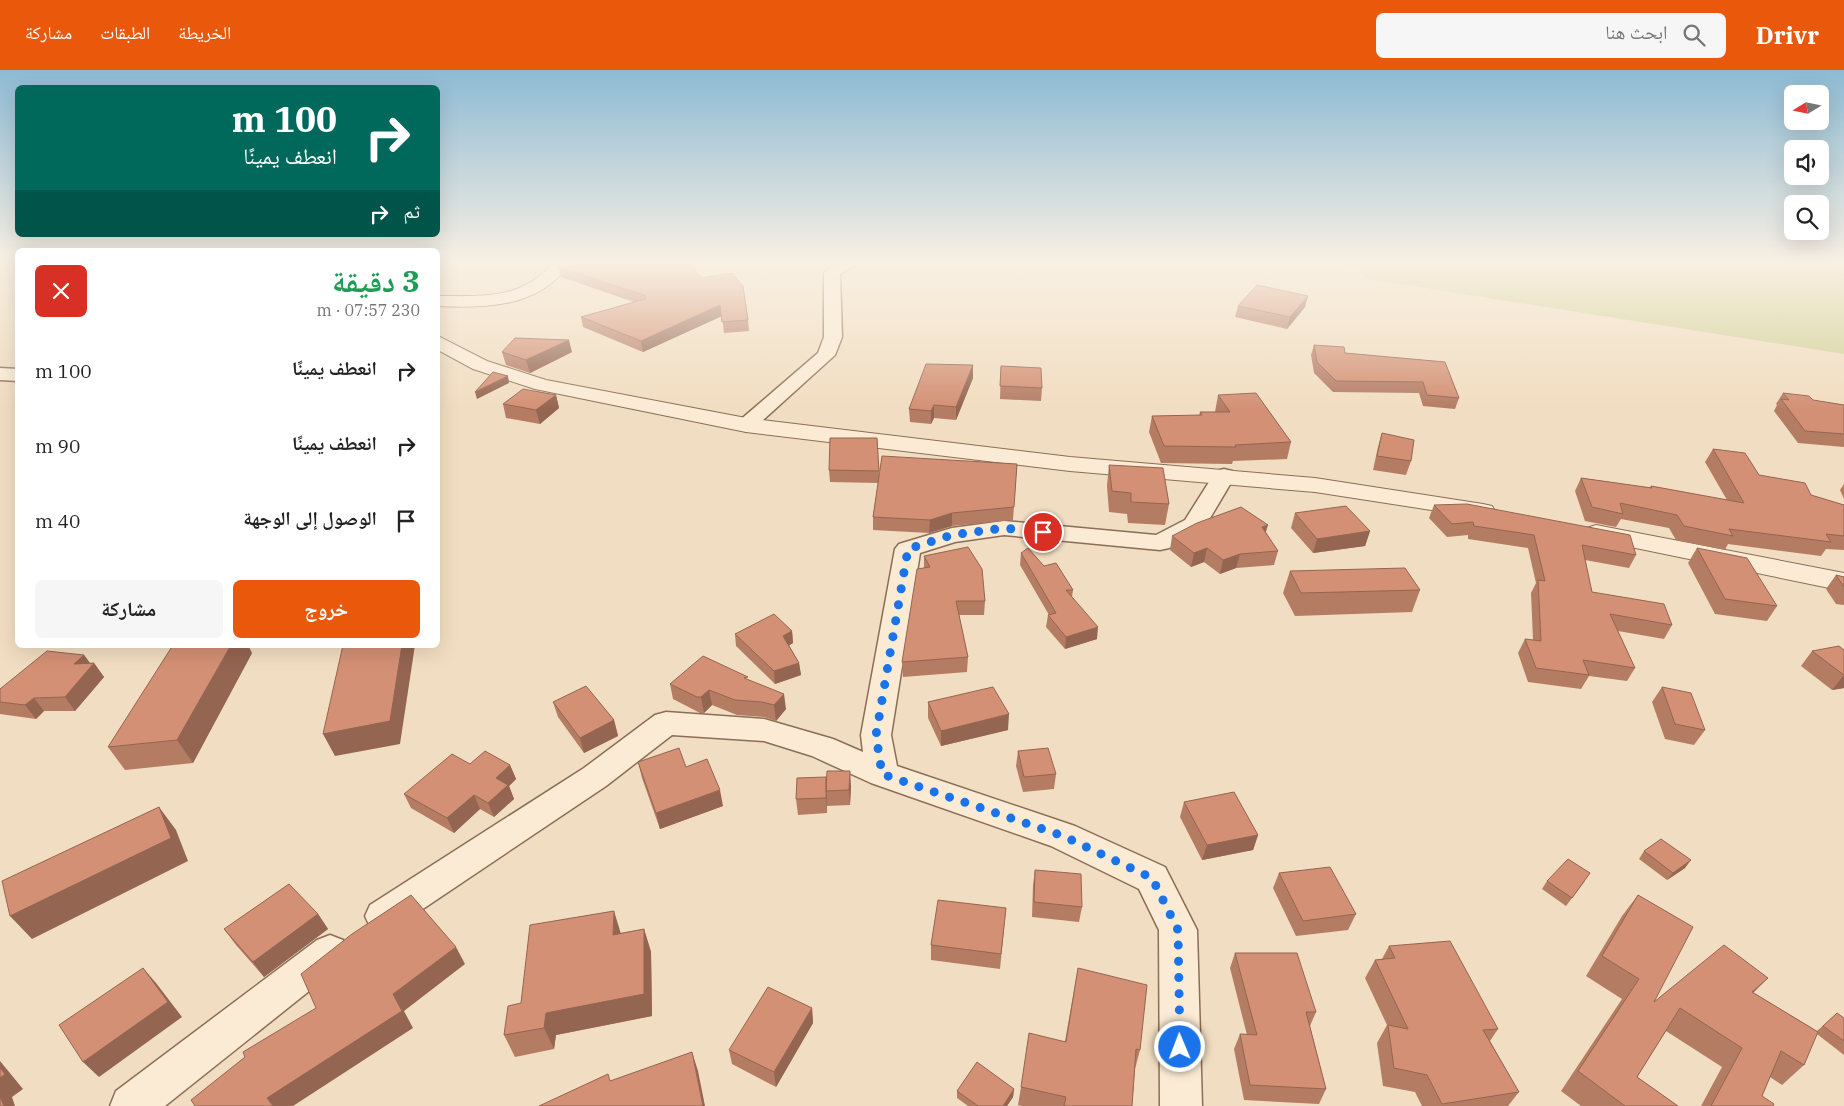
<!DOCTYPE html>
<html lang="ar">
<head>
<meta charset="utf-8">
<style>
  body { margin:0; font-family:"IBM Plex Serif","Noto Naskh Arabic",serif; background:#f6f6f6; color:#222; direction:rtl; height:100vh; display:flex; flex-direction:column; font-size:19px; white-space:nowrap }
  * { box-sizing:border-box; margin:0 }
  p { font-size:16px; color:#767676 }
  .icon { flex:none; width:28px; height:28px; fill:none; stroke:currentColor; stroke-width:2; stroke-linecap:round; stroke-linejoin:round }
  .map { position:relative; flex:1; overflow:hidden; direction:ltr }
  .side { position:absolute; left:15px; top:178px; width:425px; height:400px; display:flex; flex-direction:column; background:#fff; border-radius:8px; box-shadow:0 5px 20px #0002; direction:rtl }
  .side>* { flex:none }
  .banner { position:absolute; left:15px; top:15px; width:425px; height:152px; border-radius:8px; box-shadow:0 5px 20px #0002; direction:rtl; background:#00695c; color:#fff; overflow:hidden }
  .needle { width:32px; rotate:260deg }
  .buttons { position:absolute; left:1784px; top:15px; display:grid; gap:10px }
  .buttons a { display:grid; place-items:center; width:45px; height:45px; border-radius:8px; background:#fff; box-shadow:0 5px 20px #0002; font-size:25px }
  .pin { position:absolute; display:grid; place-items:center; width:42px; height:42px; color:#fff; margin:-21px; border:2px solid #fff; border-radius:50%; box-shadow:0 1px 5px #0007 }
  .me { position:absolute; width:55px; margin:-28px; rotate:359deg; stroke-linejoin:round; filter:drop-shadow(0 0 4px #0008) }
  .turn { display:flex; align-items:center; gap:18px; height:105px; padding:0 20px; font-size:22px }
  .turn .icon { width:65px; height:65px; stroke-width:2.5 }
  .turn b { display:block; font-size:35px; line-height:42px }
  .then { display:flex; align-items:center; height:48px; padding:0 20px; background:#0003; gap:10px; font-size:19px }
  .round { display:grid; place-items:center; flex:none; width:52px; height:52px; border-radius:8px; background:#f6f6f6 }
  .head { display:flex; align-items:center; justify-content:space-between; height:85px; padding:0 20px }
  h1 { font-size:30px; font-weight:800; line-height:38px; color:#1e9e55 }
  .cta { display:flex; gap:10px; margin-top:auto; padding:10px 20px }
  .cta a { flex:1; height:58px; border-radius:8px; background:#ea580c; color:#fff; font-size:20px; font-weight:800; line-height:58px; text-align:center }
  .cta a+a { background:#f6f6f6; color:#222 }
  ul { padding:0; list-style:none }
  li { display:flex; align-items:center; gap:15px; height:75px; padding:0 20px }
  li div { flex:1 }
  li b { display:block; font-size:19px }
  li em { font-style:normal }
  header { display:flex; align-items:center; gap:30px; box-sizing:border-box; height:70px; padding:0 25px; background:#ea580c; color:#fff }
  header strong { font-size:24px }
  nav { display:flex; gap:28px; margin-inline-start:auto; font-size:18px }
  .search { width:350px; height:45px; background:#f6f6f6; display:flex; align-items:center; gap:12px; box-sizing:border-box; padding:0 18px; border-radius:8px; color:#767676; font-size:19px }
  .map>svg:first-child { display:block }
  .green { fill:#d0d094 }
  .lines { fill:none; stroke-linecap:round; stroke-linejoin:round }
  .minor-casing { stroke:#8c6d57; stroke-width:3 }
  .tertiary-casing { stroke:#8c6d57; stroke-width:2 }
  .minor { fill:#fbebd5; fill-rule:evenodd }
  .tertiary { fill:#fbebd5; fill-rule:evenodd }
  .wall { fill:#b57c64 }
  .shaded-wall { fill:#946551 }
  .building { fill:#d39074; stroke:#946551 }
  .route { stroke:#1a73e8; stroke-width:9; stroke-dasharray:0 16.2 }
</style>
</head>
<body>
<header>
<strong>Drivr</strong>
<div class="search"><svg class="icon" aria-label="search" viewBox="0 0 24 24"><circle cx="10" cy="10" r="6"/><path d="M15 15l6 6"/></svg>ابحث هنا</div>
<nav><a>الخريطة</a><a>الطبقات</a><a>مشاركة</a></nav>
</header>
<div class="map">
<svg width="1844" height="1036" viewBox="0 0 1844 1036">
  <rect width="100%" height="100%" fill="#f1ddc1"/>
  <path class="green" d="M1348,194H1844V284L1368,209Z"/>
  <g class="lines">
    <g class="minor-casing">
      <path id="minor" d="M834,194H856L840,204L842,267L835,285L753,359L746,361L739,359L735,355L739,351L818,283L824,267V203Z
        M0,298L18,299V311L0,310Z
        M1224,399L1232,401L1235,406L1203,460L1169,478L1160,480L1004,465L955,472L920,483L891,665L897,696L1075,756L1165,797L1197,860L1202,1036H1160L1159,860L1139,819L1051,776L871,713L812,686L764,671L672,665L606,716L396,857L383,862L370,857L365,846L370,835L584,698L655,645L666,642L764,649L833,669L863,682L861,665L895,479L899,474L952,458L1004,451L1156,465L1185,450L1216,401Z
        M330,865L343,870L349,882L343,894L165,1036H110L116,1021L317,870Z"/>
    </g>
    <g class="tertiary-casing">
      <path id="tertiary" d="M552,194H569C539,238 486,238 438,236V226C483,226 520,230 552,194Z
        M438,266L487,291L546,310L746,348L1070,387L1315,408L1483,434L1492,436L1495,441L1492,446L1483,448L1315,422L1070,401L746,362L535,319L473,299L438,280Z
        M1596,455L1844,503V521L1587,468L1583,463L1587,458Z"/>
    </g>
    <use href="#minor" class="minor"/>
    <use href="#tertiary" class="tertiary"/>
  </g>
  <path class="wall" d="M558,197L702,208L748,250L749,261L724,263L722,246L643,282L583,257L581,247L634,232L561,207Z
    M1238,236L1305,237L1287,259L1235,247Z
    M1314,275L1345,283L1445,292L1459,328L1455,339L1423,336L1419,323L1333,322L1314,303L1311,285Z
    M502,282H572L530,303L506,295Z
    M1001,296L1042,318L1041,331L1000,329Z
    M973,308L956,350L934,348L931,354L910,352L909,339Z
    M1783,323L1813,330L1844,335V377L1798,373L1774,341L1777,335L1776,334Z
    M556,325L559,338L540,354L506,348L503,334Z
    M1218,325L1291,372L1287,389L1233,391L1232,394L1161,393L1149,362L1152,346H1199L1200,342H1215Z
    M1382,363L1411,391L1406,405L1373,400L1378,377Z
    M877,368L879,406L1017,394L1013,450L952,456L929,463L873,460V447L878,413L830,412L829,400Z
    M1713,379L1759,405L1811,425L1844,435V480L1826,479L1821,486L1728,474L1725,480L1676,470L1669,458L1621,449L1616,457L1585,451L1575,421L1581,408L1650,418L1651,416L1727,430L1705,392Z
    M1109,395L1169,434L1165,455L1128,453L1127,444L1109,442L1107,416Z
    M1844,414V429L1840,420Z
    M1434,435L1636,485L1629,498L1585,490L1592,522L1672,555L1664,569L1618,561L1635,598L1627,611L1589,606L1581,619L1528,612L1518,583L1525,569L1533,570L1531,523L1536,513L1528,478L1468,469V465L1447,467L1429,448Z
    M1295,443L1370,461L1365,476L1313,483L1291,458Z
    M1266,463L1278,481L1274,495L1236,498L1220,504L1204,492L1191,497L1170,480L1172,466Z
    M1697,478L1777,536L1767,551L1715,544L1688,493Z
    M1021,483L1044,496L1073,520L1072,527L1097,569L1065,579L1046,557L1048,545H1049L1020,495Z
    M924,486L985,531L984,545H959L968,587L967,602L903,607L902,592L924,498Z
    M1290,501L1420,520L1412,542L1295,546L1283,523Z
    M1836,505L1844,507V535L1836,534L1826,519Z
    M792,561L793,573L789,575L799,593L801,605L775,614L736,576L735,564Z
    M1844,580V618L1832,620L1801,596L1812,581Z
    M252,583L193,693L125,700L108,677Z
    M84,585L90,593H94L104,607L75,641H44L36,649L0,644V619Z
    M748,610L786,639L776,651L764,647L737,645L712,635L704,643H700L673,629L670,614Z
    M1662,617L1705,660L1694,675L1665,669L1652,632Z
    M553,632L614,650L618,666L584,683L558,647Z
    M928,632L1008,660L941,676L928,648Z
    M1018,681L1056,704L1054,719L1023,722L1016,696Z
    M638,692L686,697L723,736L660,759L642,708Z
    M470,694L510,695L516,709L509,716L514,729L494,747L480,739L454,763L411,738L404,724Z
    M826,707L851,716L850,735L827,736V734V743L798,745L796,729Z
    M1184,732L1258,765L1253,780L1202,790L1180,747Z
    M1644,781L1685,798L1667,810L1639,789Z
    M1035,800L1082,837L1079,852L1032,847L1033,815Z
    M1279,803L1356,844L1348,860L1296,866L1273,818Z
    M1547,811H1585L1566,836L1542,819Z
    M1638,825L1654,932L1754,923L1817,961L1837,943L1844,948V985L1817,964L1804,995L1782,1015L1770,1007L1762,1026L1773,1036H1701L1722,997L1666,961L1637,1007L1678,1036H1581L1561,1021L1622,929L1586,906L1622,846Z
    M1006,838L1000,899L931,890V875Z
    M318,844L328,859L264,907L236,875L224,859Z
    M644,859L651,882L652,946L556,965L554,979L515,987L504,965L521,933L621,863Z
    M1389,876L1498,959L1490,971L1519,1022L1508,1036H1422L1415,1022L1383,1016L1377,973L1387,955L1365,908L1375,890L1382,889Z
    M1235,883L1316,942L1310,956L1326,1019L1319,1034L1244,1030L1234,979L1240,964L1247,965L1230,898Z
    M1078,898L1140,980L1135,999L1132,1036H1022L1018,1035L1021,1017L1065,971Z
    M812,938L813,953L776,1017L732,994L729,980Z
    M1014,1019L1013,1027L1007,1036H968L957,1028V1021Z"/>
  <path class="shaded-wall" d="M1308,226L1305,237L1287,259L1290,247Z
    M720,235L722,246L643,282L641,271Z
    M569,270L572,282L530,303L526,290Z
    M973,295V308L956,350V337Z
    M508,306L509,313L477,329L475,322Z
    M556,325L559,338L540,354L536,340Z
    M934,335V348L931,354V341Z
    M952,443V456L929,463L930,450Z
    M1268,455L1264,468L1262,457Z
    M1370,461L1365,476L1313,483L1317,469Z
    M1207,478L1204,492L1191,497L1194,483Z
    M1240,484L1236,498L1220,504L1223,490Z
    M1098,557L1097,569L1065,579L1066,567Z
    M792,561L793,573L785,578L783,566Z
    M231,575H248L252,583L193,693L177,670Z
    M402,575H415L400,674L335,686L323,664Z
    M84,585L92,596L94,593L104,607L75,641L65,627L74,594Z
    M799,593L801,605L775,614L774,601Z
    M1844,605V618L1832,620Z
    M709,620L712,635L704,643L701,627Z
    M784,624L786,639L776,651L774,635Z
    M34,628L44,641L36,649L25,635Z
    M1009,644L1008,660L941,676V661Z
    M614,650L618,666L584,683L580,668Z
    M510,695L516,709L509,716L514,729L494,747L488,733L496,708Z
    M850,701L851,716L850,735L849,720Z
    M720,720L723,736L660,759L656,743Z
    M826,721L827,734V743L826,728Z
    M474,725L480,739L454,763L447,748Z
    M159,737L176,760L188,791L32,869L10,846Z
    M1258,765L1253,780L1202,790L1207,775Z
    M1691,790L1685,798L1667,810L1673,803Z
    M614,841L621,864L613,865Z
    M318,844L328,859L264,907L253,892Z
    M644,859L651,882L652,946L556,965L554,979L544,958L546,943Z
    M456,877L465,894L404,941L413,958L293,1036H273L267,1028L393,924Z
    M143,898L156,913L182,947L99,1007L83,992Z
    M1768,908L1748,928L1752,922Z
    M812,938L813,953L776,1017L774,1002Z
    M692,982L698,1001L705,1036H703Z
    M0,991L23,1019L12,1027L15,1036H4L0,1027Z
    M1014,1019L1013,1027L1007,1036H1003Z"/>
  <path class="building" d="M565,194H690L702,208L732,203L743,216L748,250L722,252L720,235L641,271L581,247L645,229L646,226L558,197Z
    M1257,215L1308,226L1290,247L1238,236Z
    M515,268L569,270L526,290L502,282Z
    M1314,275L1344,277L1345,283L1445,292L1459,328L1427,325L1423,312L1336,311L1317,292Z
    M926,294L973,295L956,337L934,335L931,341L909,339Z
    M1001,296L1041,298L1042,318L1000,316Z
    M493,302L508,306L475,322Z
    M523,319L556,325L536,340L503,334Z
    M1256,323L1291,372L1235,375L1236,377L1164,376L1152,346L1202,345L1200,342H1230L1218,325Z
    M1783,323L1809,326L1813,330L1844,335V364L1805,361L1781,329L1789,330Z
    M1382,363L1414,370L1411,391L1377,386Z
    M830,368H877L879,401L829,400Z
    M1713,379L1745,383L1759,405L1805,413L1811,425L1844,435V466L1826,464L1831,472L1729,459L1733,466L1684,456L1677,445L1620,433L1623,444L1592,437L1581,408L1652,418L1651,416L1744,433Z
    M882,386L1017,394L1014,437L952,443L930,450L873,447Z
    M1109,395L1163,398L1169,434L1131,432V423L1112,421Z
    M1467,434L1630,465L1636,485L1582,475L1592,522L1664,534L1672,555L1610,544L1635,598L1583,590L1589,605L1536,598L1525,569L1541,571L1538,510L1545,511L1534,465L1474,456L1473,452L1452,454L1434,435Z
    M1346,436L1370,461L1317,469L1295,443Z
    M1241,437L1268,455L1262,457L1278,481L1240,484L1223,490L1207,478L1194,483L1172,466L1197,453Z
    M968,477L982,499L985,531H956L968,587L902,592L917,499L930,497L924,486Z
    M1028,478L1044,496L1056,493L1073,520H1066L1098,557L1066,567L1048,545L1056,543L1021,483Z
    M1697,478L1747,488L1777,536L1725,529Z
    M1405,498L1420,520L1301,523L1290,501Z
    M1836,505L1844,507V517Z
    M774,544L792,561L783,566L799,593L774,601L735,564Z
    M173,575H231L177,670L108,677Z
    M343,575H402L390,651L323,664Z
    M1839,576L1844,580V605L1812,581Z
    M47,581L84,585L74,594L94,593L65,627L34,628L25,635L0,632V619Z
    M703,586L748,607L744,608L784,624L774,635L762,632L735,630L709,620L701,627H697L670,614Z
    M586,616L614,650L580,668L553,632Z
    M993,617L1009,644L941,661L928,632Z
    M1662,617L1691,623L1705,660L1675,654Z
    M679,678L686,697L707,689L720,720L656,743L638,692Z
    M1048,678L1056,704L1024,707L1018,681Z
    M485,681L510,695L496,708L508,715L488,733L474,725L447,748L404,724L452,684L470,694Z
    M827,701H850L849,720L826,721Z
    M826,707V728L796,729L797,708Z
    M1234,722L1258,765L1207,775L1184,732Z
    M159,737L171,768L10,846L2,811Z
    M1661,769L1691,790L1673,803L1644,781Z
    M1568,789L1590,803L1572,828L1547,811Z
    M1330,797L1356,844L1303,851L1279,803Z
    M1035,800L1081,804L1082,837L1034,832Z
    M289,814L318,844L253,892L224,859Z
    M411,825L456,877L393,924L402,941L267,1028L273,1036H195L191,1030L245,987L243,982L316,938L301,904L352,864Z
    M1638,825L1693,857L1654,932L1724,875L1768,908L1752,922L1818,962L1804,995L1781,981L1762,1026L1774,1034L1773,1036H1711L1742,978L1680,938L1637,1007L1678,1036H1625L1578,1001L1639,909L1602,886Z
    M938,830L1006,838L1001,884L931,875Z
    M614,841L613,865L644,859V924L546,943L544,958L504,965L508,936L521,933L530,855Z
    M1450,871L1498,959L1483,960L1519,1022L1442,1034L1427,1005L1394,998L1388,955L1408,959L1375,890L1395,888L1389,876Z
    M1235,883H1297L1316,942H1306L1326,1019L1250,1015L1240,964L1257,965Z
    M143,898L168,932L83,992L59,955Z
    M1078,898L1147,915L1140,980L1136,979L1132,1036H1064L1066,1027L1021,1017L1029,963L1066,972Z
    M768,917L812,938L774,1002L729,980Z
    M1837,943L1844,948V971L1823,956Z
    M692,982L703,1036H539L608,1004L610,1011Z
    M977,992L1014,1019L1003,1036H978L957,1021Z
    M0,998L5,1004L0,1008Z
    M0,1027L4,1036H0Z"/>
  <linearGradient id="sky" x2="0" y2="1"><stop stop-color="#8dbad4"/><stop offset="0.57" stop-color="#f9f0e3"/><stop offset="1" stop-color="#f9f0e3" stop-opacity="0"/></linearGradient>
  <rect width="1844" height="339" fill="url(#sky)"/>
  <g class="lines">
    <path class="route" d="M1043,462L1004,458L952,465L908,479L876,665L882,704L1063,766L1152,808L1178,860L1180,977"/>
  </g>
</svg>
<div class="buttons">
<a><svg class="needle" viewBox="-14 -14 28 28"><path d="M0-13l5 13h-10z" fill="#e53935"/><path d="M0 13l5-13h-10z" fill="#767676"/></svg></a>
<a><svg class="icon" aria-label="sound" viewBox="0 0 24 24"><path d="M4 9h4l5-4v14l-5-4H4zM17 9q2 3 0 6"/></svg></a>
<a><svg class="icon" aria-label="search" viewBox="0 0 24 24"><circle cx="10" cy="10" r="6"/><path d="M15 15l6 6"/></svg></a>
</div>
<div class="pin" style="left:1043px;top:462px;background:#d93025"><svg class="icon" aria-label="arrive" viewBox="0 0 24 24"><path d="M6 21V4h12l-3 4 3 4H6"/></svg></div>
<svg class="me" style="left:1180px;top:977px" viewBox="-20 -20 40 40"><circle r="17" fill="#1a73e8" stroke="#fff" stroke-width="3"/><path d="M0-11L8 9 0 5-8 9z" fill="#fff"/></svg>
<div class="banner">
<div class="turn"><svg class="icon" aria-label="right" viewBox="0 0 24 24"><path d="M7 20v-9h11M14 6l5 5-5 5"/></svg><div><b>100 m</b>انعطف يمينًا</div></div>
<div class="then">ثم<svg class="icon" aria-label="right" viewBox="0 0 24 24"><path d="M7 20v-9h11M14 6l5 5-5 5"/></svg></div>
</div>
<section class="side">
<div class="head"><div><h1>3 دقيقة</h1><p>230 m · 07:57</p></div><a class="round" style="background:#d93025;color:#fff"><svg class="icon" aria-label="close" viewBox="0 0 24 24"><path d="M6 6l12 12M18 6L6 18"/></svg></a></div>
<ul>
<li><svg class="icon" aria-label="right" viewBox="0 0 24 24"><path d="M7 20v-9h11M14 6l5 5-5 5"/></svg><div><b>انعطف يمينًا</b></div><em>100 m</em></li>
<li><svg class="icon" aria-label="right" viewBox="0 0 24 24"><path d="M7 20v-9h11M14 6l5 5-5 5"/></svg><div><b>انعطف يمينًا</b></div><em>90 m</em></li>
<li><svg class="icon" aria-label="arrive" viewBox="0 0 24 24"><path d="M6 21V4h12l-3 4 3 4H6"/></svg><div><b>الوصول إلى الوجهة</b></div><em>40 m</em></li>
</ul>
<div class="cta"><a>خروج</a><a>مشاركة</a></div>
</section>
</div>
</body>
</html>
